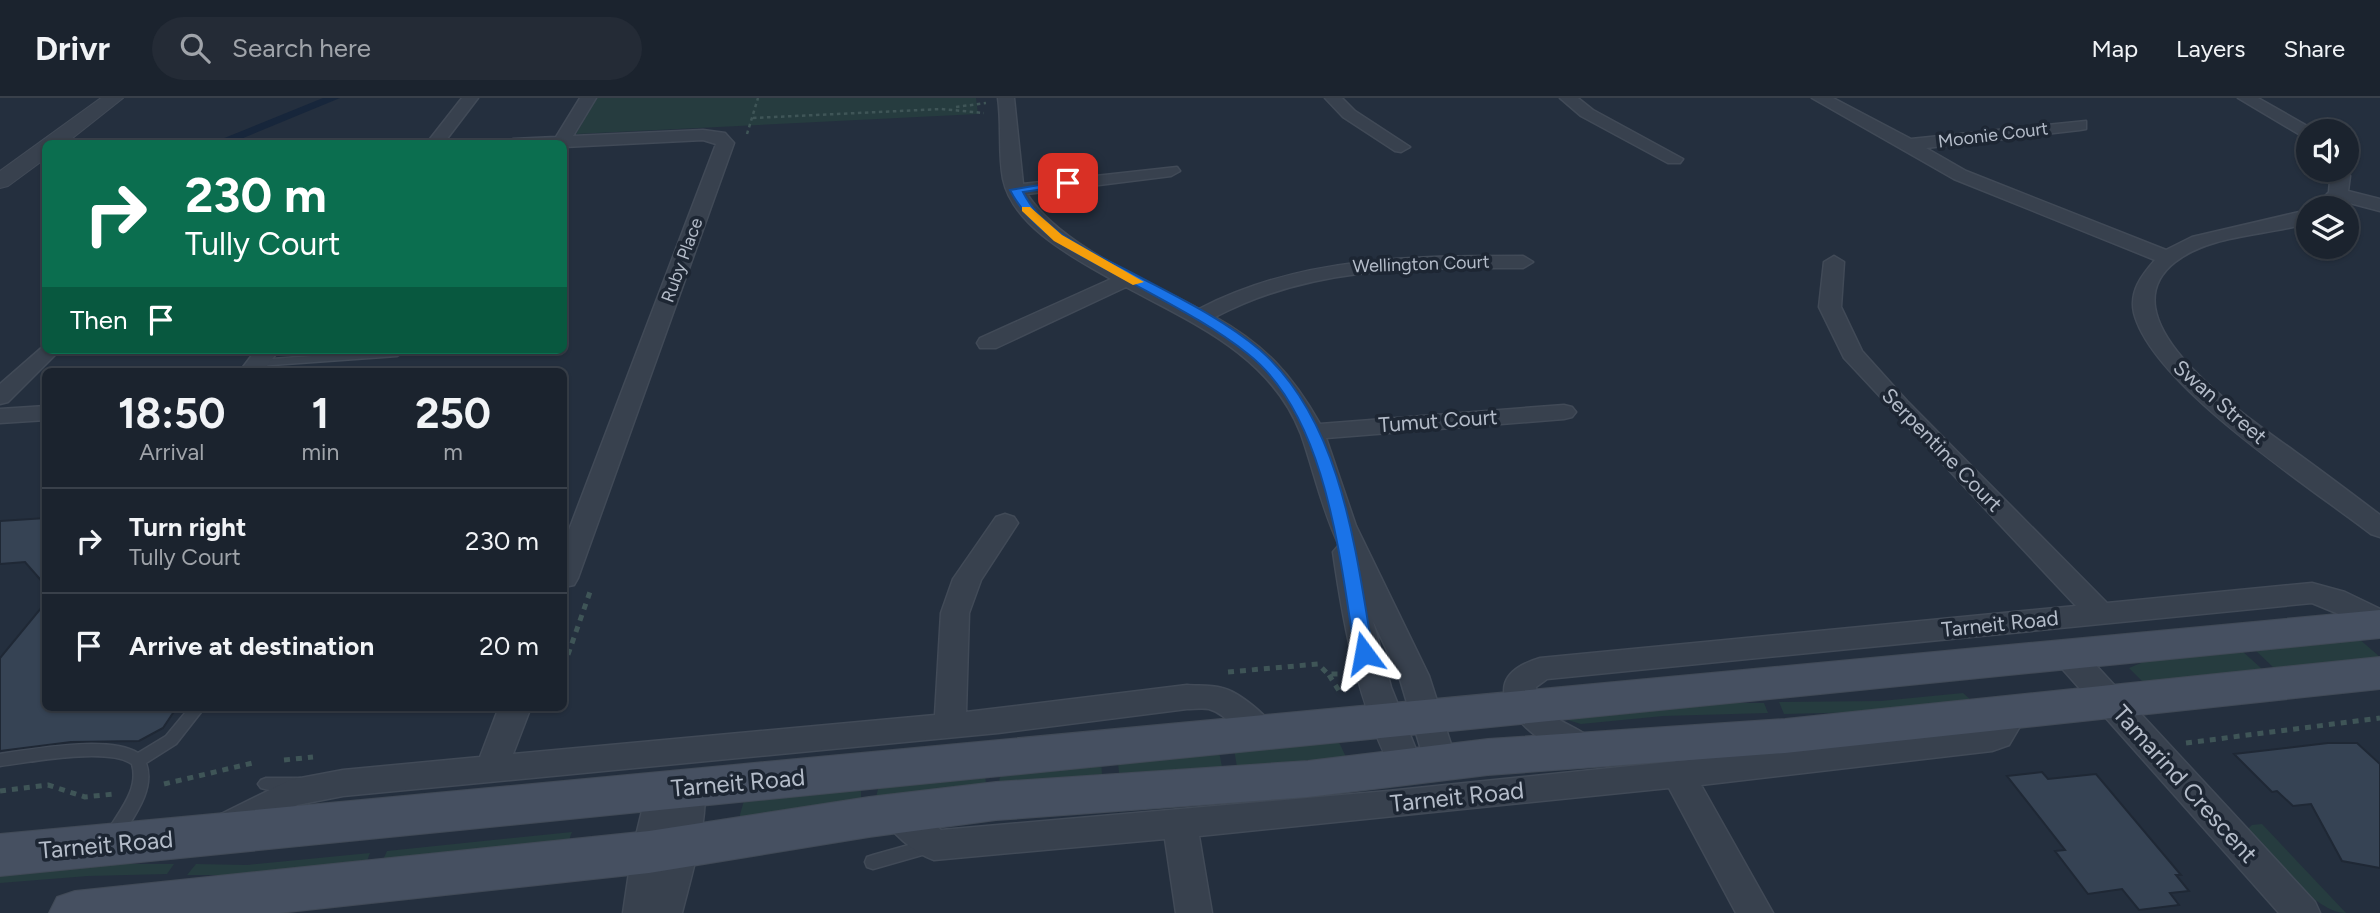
<!DOCTYPE html>
<html lang="en">
<head>
<meta charset="utf-8">
<style>
  body { margin:0; font-family:Figtree,sans-serif; background:#242b36; color:#f1f3f6; height:100vh; display:flex; flex-direction:column; font-size:26px; white-space:nowrap }
  * { box-sizing:border-box; margin:0 }
  p { font-size:23px; color:#a0a4aa }
  .icon { flex:none; width:38px; height:38px; fill:none; stroke:currentColor; stroke-width:2; stroke-linecap:round; stroke-linejoin:round }
  .map { position:relative; flex:1; overflow:hidden }
  .details { position:absolute; left:42px; top:270px; width:525px; height:343px; display:flex; flex-direction:column; background:#1b232e; border-radius:10px; box-shadow:0 2px 5px #0004,0 0 0 2px #39404a }
  .details>* { flex:none }
  .top-card { position:absolute; left:42px; top:42px; width:525px; height:214px; border-radius:10px; box-shadow:0 2px 5px #0004,0 0 0 2px #39404a; background:#0b6e4f; color:#fff; overflow:hidden }
  .buttons { position:absolute; left:2296px; top:21px; display:grid; gap:14px }
  .buttons a { display:grid; place-items:center; width:63px; height:63px; border-radius:50%; background:#1b232e; box-shadow:0 2px 5px #0004,0 0 0 2px #39404a; font-size:35px }
  .pin { position:absolute; display:grid; place-items:center; width:60px; height:60px; color:#fff; margin:-30px; border-radius:14px; box-shadow:0 4px 10px #0006 }
  .me { position:absolute; width:77px; margin:-38px; rotate:347deg; stroke-linejoin:round; filter:drop-shadow(0 0 5px #0008) }
  .turn { display:flex; align-items:center; gap:24px; height:147px; padding:0 28px; font-size:32px }
  .turn .icon { width:91px; height:91px; stroke-width:2.5 }
  .turn b { display:block; font-size:49px; line-height:60px }
  .then { display:flex; align-items:center; height:66px; padding:0 28px; background:#0003; gap:14px; font-size:26px }
  .eta { display:flex; justify-content:space-evenly; align-items:center; height:119px; text-align:center }
  .eta b { font-size:42px; font-weight:700; line-height:49px }
  ul { padding:0; list-style:none }
  li { display:flex; align-items:center; gap:21px; height:105px; padding:0 28px; border-top:2px solid #39404a }
  li div { flex:1 }
  li b { display:block; font-size:26px }
  li em { font-style:normal }
  header { display:flex; align-items:center; gap:42px; box-sizing:border-box; height:98px; padding:0 35px; background:#1b232e; border-bottom:2px solid #39404a }
  header strong { font-size:33px }
  nav { display:flex; gap:38px; margin-inline-start:auto; font-size:24px }
  .search { width:490px; height:63px; background:#242b36; display:flex; align-items:center; gap:18px; box-sizing:border-box; padding:0 24px; border-radius:38px; color:#a0a4aa; font-size:26px }
  .map>svg:first-child { display:block }
  .green { fill:#263c3f }
  .water { fill:#17263b }
  .building { fill:#364354; stroke:#1f2835; stroke-width:2 }
  .lines { fill:none; stroke-linecap:round; stroke-linejoin:round }
  .service-casing { stroke:#414a57; stroke-width:3 }
  .minor-casing { stroke:#414a57; stroke-width:3 }
  .tertiary-casing { stroke:#414a57; stroke-width:2 }
  .secondary-casing { stroke:#414a57; stroke-width:2 }
  .path-far1 { stroke:#3f5557; stroke-width:2.5; stroke-dasharray:3.5 3.5; stroke-linecap:butt }
  .path { stroke:#3f5557; stroke-width:5; stroke-dasharray:6 6; stroke-linecap:butt }
  .service { fill:#38414e; fill-rule:evenodd }
  .minor { fill:#38414e; fill-rule:evenodd }
  .tertiary { fill:#38414e; fill-rule:evenodd }
  .secondary { fill:#465061; fill-rule:evenodd }
  .route { fill:#1a73e8; stroke:#114b97; stroke-width:2 }
  .slow { fill:#f59e0b }
  .labels { text-anchor:middle; stroke-width:7; stroke-linejoin:round; paint-order:stroke }
  .far-street-label { font-size:18px; fill:#b4bcc9; stroke:#1d2633 }
  .street-label { font-size:21px; fill:#b4bcc9; stroke:#1d2633 }
  .near-street-label { font-size:24px; fill:#b4bcc9; stroke:#1d2633 }
</style>
</head>
<body>
<header>
<strong>Drivr</strong>
<div class="search"><svg class="icon" aria-label="search" viewBox="0 0 24 24"><circle cx="10" cy="10" r="6"/><path d="M15 15l6 6"/></svg>Search here</div>
<nav><a>Map</a><a>Layers</a><a>Share</a></nav>
</header>
<div class="map">
<svg width="2380" height="815" viewBox="0 0 2380 815">
  <rect width="100%" height="100%" fill="#242f3e"/>
  <path class="green" d="M597,0H976L978,16L576,36Z
    M2358,540L2380,559L2274,570L2254,551Z
    M2241,552L2262,571L2143,584L2129,570L2148,562Z
    M1963,595L1971,602L1866,614L1784,616L1779,604L1881,603Z
    M1713,605H1764L1768,615L1663,618L1581,626L1561,620Z
    M1337,640L1346,659L1237,669L1234,651Z
    M1219,653L1222,669L1119,675L1118,664Z
    M1101,663L1102,676L999,686L1000,676Z
    M985,677L986,685L876,699L879,687Z
    M861,689V702L739,720L745,699Z
    M2262,726L2346,815C2314,815 2270,755 2248,731L2252,727Z
    M572,734L568,745L382,764L387,753Z
    M370,755L366,766L231,777H187L196,766L247,767Z
    M109,766H174L167,776L88,778L0,785V774Z"/>
  <path class="water" d="M323,0H340L231,45H212Z"/>
  <path class="building" d="M46,420V488L25,464L0,466V423Z
    M46,504V609H177L163,630L139,643L71,644L0,653V560Z
    M2328,645H2357L2380,666V770L2342,763L2311,706L2293,708L2277,693L2272,694L2234,656Z
    M2042,674L2048,681L2096,676L2181,777H2176L2189,793L2170,795L2179,807L2139,812L2122,791L2088,796L2055,753L2065,752L2007,678Z"/>
  <g class="lines">
    <g class="service-casing">
      <path id="service" d="M395,252L402,255L397,258L258,268L253,265L258,262Z
        M190,609H205L176,646L146,665C156,692 132,721 119,743L113,745L107,743L105,738C116,716 140,693 132,666C108,649 30,664 0,668V656C34,651 109,637 138,655L166,638Z
        M266,680H300L305,682L308,686L305,690C293,694 273,694 261,690L258,686L261,682Z
        M930,741L936,743L938,748L936,753L873,771L867,769L865,764L867,759L873,757Z"/>
    </g>
    <g class="minor-casing">
      <path id="minor" d="M462,0H478L443,46H426Z
        M580,0H596L573,38L703,32L725,35L734,45L578,480L574,487L564,489V445L716,46L703,42L564,49V46H505L513,41L556,39Z
        M998,0H1014L1023,86L1177,69L1180,73L1171,78L1027,96C1060,147 1146,183 1199,211C1301,158 1411,158 1523,158L1533,164L1523,170C1414,170 1314,167 1215,219C1265,247 1292,277 1320,326L1564,307L1572,309L1576,314L1572,319L1564,321L1326,340L1356,428L1429,578L1457,665L1453,674L1441,678L1429,674L1425,665L1399,578L1373,523L1391,589L1423,669L1419,678L1407,682L1395,678C1359,609 1344,531 1333,454L1339,447C1322,412 1314,373 1301,336C1271,258 1195,226 1126,189L996,250H980L977,245L980,240L1111,181C1072,159 1013,128 1003,81C998,54 1002,27 998,0Z
        M1325,0H1342L1355,13L1410,49L1401,54L1395,53L1343,19Z
        M1560,0H1578L1593,12L1683,61L1680,65H1668L1581,18Z
        M1812,0H1833L1911,41L2086,23V31L2080,32L1926,50L1966,73L2166,152L2192,139L2308,112V124L2297,128C2258,138 2209,138 2175,164C2100,223 2252,322 2294,353C2323,374 2351,395 2380,417V439L2371,436C2310,389 2152,287 2134,215C2129,193 2142,177 2155,162L1954,81Z
        M2238,0H2258L2316,33H2308V39L2302,38Z
        M2347,69L2350,78L2348,93L2380,101V113L2342,103L2334,110H2314L2329,94L2331,72H2347Z
        M1834,158L1844,164L1841,209L1862,253L1907,303L2107,505L2312,485L2345,494L2380,511V533L2312,505L1547,581L1536,589C1537,626 1585,624 1599,651L1594,660L1583,664C1540,650 1456,585 1540,560L2076,508L1844,260L1819,209L1824,164Z
        M46,246V252H60L8,304L0,306V286Z
        M256,252H279L263,273H240Z
        M46,308V322L0,325V311Z
        M1005,416L1014,419L1018,425L981,482L969,515L966,614L1187,587C1198,588 1211,587 1222,590C1240,594 1270,620 1279,636L1274,645C1243,655 1235,618 1209,611C1203,610 1194,611 1187,611L998,635L343,698L297,707L229,742L217,738L212,728L217,718L290,682L343,672L480,659L499,609H531L513,656L935,617L941,515L953,481L996,419Z
        M2068,546L2079,549L2315,804L2320,815H2279L2057,565L2053,557L2057,549Z
        M2000,601L2011,605L2019,630L2009,647L1992,653L1701,687L1773,815H1736L1669,690L1199,738L1212,815H1176L1165,741L934,762C914,755 890,734 880,715L885,705C909,697 923,717 941,732L1388,693L1970,633L1988,629L1984,613L1989,605Z
        M689,677L701,681C714,705 689,786 682,815H623L632,754L647,692L652,683L664,679L676,683Z"/>
    </g>
    <g class="tertiary-casing">
      <path id="tertiary" d="M101,0H123L65,46H46V60L8,88L0,90V73Z"/>
    </g>
    <g class="secondary-casing">
      <path id="secondary" d="M2380,512V540L0,778V736Z
        M2380,559V591L1785,655L1488,677L1308,699L996,722L869,739L649,775L279,815H49L57,799L75,793L649,733L869,699L996,684L1308,663L1488,641L1785,621Z"/>
    </g>
    <path class="path-far1" d="M956,9L986,5
      M753,20L941,11L984,15
      M747,36L758,0"/>
    <path class="path" d="M564,568L591,491
      M1228,574L1318,566L1328,576H1340
      M1329,577L1341,596
      M2186,645L2380,620
      M284,662L313,659
      M164,686L257,664
      M0,693L48,687L85,699L114,696"/>
    <use href="#service" class="service"/>
    <use href="#minor" class="minor"/>
    <use href="#tertiary" class="tertiary"/>
    <use href="#secondary" class="secondary"/>
  </g>
  <path class="route" d="M1068,82L1073,85L1071,87L1023,94C1044,136 1093,154 1132,175C1175,198 1222,220 1260,252C1342,323 1356,454 1373,555L1370,559H1358L1355,555C1340,462 1327,318 1248,256C1209,225 1164,203 1121,179C1079,156 1033,137 1010,92Z"/>
  <path class="slow" d="M1022,109H1030L1062,137L1144,184L1133,187L1054,143L1022,113Z"/>
  <g class="labels">
    <g class="far-street-label">
      <text transform="translate(1993 37) rotate(-7)" y="6">Moonie Court</text>
      <text transform="translate(682 162) rotate(-70)" y="6">Ruby Place</text>
      <text transform="translate(1421 166) rotate(-2)" y="6">Wellington Court</text>
    </g>
    <g class="street-label">
      <text transform="translate(2220 304) rotate(41)" y="7">Swan Street</text>
      <text transform="translate(1438 323) rotate(-4)" y="7">Tumut Court</text>
      <text transform="translate(1942 352) rotate(46)" y="7">Serpentine Court</text>
      <text transform="translate(2000 526) rotate(-6)" y="7">Tarneit Road</text>
    </g>
    <g class="near-street-label">
      <text transform="translate(738 685) rotate(-5)" y="8">Tarneit Road</text>
      <text transform="translate(2185 686) rotate(48)" y="8">Tamarind Crescent</text>
      <text transform="translate(1457 699) rotate(-6)" y="8">Tarneit Road</text>
      <text transform="translate(106 747) rotate(-5)" y="8">Tarneit Road</text>
    </g>
  </g>
</svg>
<div class="buttons">
<a><svg class="icon" aria-label="sound" viewBox="0 0 24 24"><path d="M4 9h4l5-4v14l-5-4H4zM17 9q2 3 0 6"/></svg></a>
<a><svg class="icon" aria-label="layers" viewBox="0 0 24 24"><path d="M12 4l9 5-9 5-9-5zM3 14l9 5 9-5"/></svg></a>
</div>
<div class="pin" style="left:1068px;top:85px;background:#d93025"><svg class="icon" aria-label="arrive" viewBox="0 0 24 24"><path d="M6 21V4h12l-3 4 3 4H6"/></svg></div>
<svg class="me" style="left:1364px;top:555px" viewBox="-20 -20 40 40"><path d="M0-17L14 15 0 8-14 15z" fill="#1a73e8" stroke="#fff" stroke-width="4"/></svg>
<div class="top-card">
<div class="turn"><svg class="icon" aria-label="right" viewBox="0 0 24 24"><path d="M7 20v-9h11M14 6l5 5-5 5"/></svg><div><b>230 m</b>Tully Court</div></div>
<div class="then">Then<svg class="icon" aria-label="arrive" viewBox="0 0 24 24"><path d="M6 21V4h12l-3 4 3 4H6"/></svg></div>
</div>
<section class="details">
<div class="eta">
<div><b>18:50</b><p>Arrival</p></div>
<div><b>1</b><p>min</p></div>
<div><b>250</b><p>m</p></div>
</div>
<ul>
<li><svg class="icon" aria-label="right" viewBox="0 0 24 24"><path d="M7 20v-9h11M14 6l5 5-5 5"/></svg><div><b>Turn right</b><p>Tully Court</p></div><em>230 m</em></li>
<li><svg class="icon" aria-label="arrive" viewBox="0 0 24 24"><path d="M6 21V4h12l-3 4 3 4H6"/></svg><div><b>Arrive at destination</b></div><em>20 m</em></li>
</ul>
</section>
</div>
</body>
</html>
